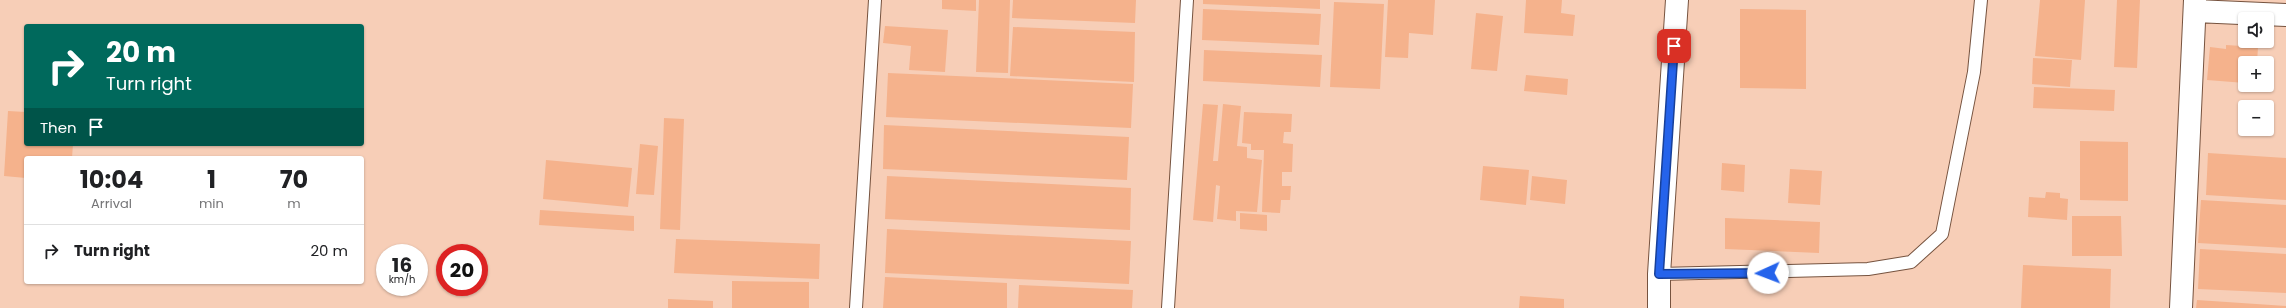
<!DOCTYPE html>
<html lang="en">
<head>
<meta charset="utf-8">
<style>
  body { margin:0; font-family:Poppins,sans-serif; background:#f2f2f2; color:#202124; height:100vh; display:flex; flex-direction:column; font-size:15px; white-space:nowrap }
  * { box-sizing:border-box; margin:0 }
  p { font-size:13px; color:#757577 }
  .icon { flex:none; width:22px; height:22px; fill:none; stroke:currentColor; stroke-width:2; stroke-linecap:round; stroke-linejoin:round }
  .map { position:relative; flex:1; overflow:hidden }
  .side { position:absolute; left:24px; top:156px; width:340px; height:128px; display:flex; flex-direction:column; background:#fff; border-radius:4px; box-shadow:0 1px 3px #0004 }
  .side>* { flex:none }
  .guide { position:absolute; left:24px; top:24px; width:340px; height:122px; border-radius:4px; box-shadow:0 1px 3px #0004; background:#00695c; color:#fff; overflow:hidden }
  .tools { position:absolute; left:2238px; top:12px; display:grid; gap:8px }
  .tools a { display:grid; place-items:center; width:36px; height:36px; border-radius:4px; background:#fff; box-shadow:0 1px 3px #0004; font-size:20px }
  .speed { position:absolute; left:376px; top:244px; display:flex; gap:8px; font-size:20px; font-weight:700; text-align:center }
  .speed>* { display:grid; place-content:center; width:52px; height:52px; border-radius:50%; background:#fff; box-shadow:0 1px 3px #0004; line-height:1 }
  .speed small { font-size:10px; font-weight:400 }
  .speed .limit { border:6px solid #d22; background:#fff; color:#111 }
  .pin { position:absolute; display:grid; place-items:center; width:34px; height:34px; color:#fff; margin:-17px; border-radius:8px; box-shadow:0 2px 6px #0006 }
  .me { position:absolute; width:44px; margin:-22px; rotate:268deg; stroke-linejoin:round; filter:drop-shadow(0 0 3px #0008) }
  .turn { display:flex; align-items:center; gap:14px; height:84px; padding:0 16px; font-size:18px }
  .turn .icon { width:52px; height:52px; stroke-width:2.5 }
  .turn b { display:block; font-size:28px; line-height:34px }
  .then { display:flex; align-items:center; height:38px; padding:0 16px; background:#0003; gap:8px; font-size:15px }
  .eta { display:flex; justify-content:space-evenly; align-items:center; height:68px; text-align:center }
  .eta b { font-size:24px; font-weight:700; line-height:28px }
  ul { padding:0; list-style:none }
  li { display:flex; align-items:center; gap:12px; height:52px; padding:0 16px; border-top:1px solid #e0e0e0 }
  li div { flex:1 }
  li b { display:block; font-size:15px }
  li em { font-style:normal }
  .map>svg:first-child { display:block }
  .building { fill:#f5b28c }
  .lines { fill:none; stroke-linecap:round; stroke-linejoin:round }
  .lane-casing { stroke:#76533f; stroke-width:14 }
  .street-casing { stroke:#76533f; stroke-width:24 }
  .secondary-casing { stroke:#76533f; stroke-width:24 }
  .lane { stroke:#fff; stroke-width:12 }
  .street { stroke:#fff; stroke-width:22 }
  .secondary { stroke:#fff; stroke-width:22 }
  .route-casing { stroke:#184099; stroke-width:10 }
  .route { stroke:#2563eb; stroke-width:7 }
</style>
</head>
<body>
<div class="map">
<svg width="2286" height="308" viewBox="0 0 2286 308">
  <rect width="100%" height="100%" fill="#f7ceb7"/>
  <path class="building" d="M942,0H976V11L942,9Z
    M979,0H1010L1008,73L976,72Z
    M1013,0H1136L1135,23L1012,18Z
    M1203,0H1320V9L1203,4Z
    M1388,0H1435L1433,35L1409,33L1408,58L1385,57Z
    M1526,0H1562L1561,13L1575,15L1573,36L1524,33Z
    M2040,0H2085L2081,60L2035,56Z
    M2117,0H2140L2137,68L2114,67Z
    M1334,2L1384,4L1380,89L1330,87Z
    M1203,9L1321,14L1319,45L1202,40Z
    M1740,9L1806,10V89L1740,88Z
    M1476,13L1503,16L1497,71L1471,69Z
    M885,26L948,30L945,72L909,70L911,46L883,43Z
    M1013,27L1135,32L1134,82L1010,76Z
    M2226,45L2258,47L2257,63H2245V83L2207,80L2210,47L2226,49Z
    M1204,50L1322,55L1320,87L1203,81Z
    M2033,58L2072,60L2070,87L2032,84Z
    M888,73L1133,84L1131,128L886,117Z
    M1526,75L1568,79L1567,95L1524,91Z
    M2034,87L2115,90L2114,111L2033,108Z
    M1203,104L1218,105L1213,161H1218L1223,104L1241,106L1237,146L1247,147V158L1262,160L1257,212L1236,211V221L1217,219L1220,186L1216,185L1213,222L1193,220Z
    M8,111L26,112V144H73L72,158H26V178L4,176Z
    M1244,112L1292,114L1291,132H1284L1283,143L1293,144L1292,172H1282V186H1291L1290,200H1281L1280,213L1262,212L1264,150H1251V144L1242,143Z
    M664,118L684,119L680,230L660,229Z
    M884,125L1129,137L1127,180L883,169Z
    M2080,141L2128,142V201L2080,200Z
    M640,144L658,146L654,195L636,194Z
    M2208,153L2286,158V200L2206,195Z
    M546,160L632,168L628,207L543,199Z
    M1722,163L1745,165L1744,192L1721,190Z
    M1483,166L1529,170L1526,205L1480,200Z
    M1790,169L1822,171L1820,205L1788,203Z
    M887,176L1131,188L1130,230L885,219Z
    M1532,176L1567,180L1565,204L1530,200Z
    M2046,192L2060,193V198L2068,199L2067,220L2028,217L2029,197L2045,198Z
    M2201,200L2286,205V248L2198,243Z
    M540,210L634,216V231L539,225Z
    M1240,213L1267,215V231L1240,229Z
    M2072,216H2121L2122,256H2072Z
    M1725,218L1820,222L1819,253L1725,249Z
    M887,229L1131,241L1129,284L885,273Z
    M676,239L820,244L819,279L674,273Z
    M2200,249L2286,254V293L2198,289Z
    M2023,265L2111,269L2110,308H2021Z
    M885,277L1007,283V308H883Z
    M732,281L809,282V308H732Z
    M1019,285L1133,290L1132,308H1018Z
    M1520,296L1564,299V308H1519Z
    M668,299L713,301V308H668Z
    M2197,300L2286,306V308H2196Z"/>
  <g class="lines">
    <g class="lane-casing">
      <path id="lane" d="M1659,274L1868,269L1911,262L1942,234L1974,72L1981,0
        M856,308L875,0
        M1168,308L1187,0"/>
    </g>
    <g class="street-casing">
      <path id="street" d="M2195,11L2286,15
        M2181,308L2195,0"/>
    </g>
    <g class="secondary-casing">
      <path id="secondary" d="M1659,308V274L1677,0"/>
    </g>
    <use href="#lane" class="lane"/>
    <use href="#street" class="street"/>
    <use href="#secondary" class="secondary"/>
  </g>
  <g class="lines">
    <g class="route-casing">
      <path id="route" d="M1674,46L1659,274L1768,273"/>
    </g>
    <use href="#route" class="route"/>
  </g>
</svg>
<div class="tools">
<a><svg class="icon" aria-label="sound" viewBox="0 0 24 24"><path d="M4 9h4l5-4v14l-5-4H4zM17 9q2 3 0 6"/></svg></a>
<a>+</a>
<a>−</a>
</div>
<div class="speed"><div>16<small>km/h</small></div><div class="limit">20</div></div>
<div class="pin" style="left:1674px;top:46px;background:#d93025"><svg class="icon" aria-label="arrive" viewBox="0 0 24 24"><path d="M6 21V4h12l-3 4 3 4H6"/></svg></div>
<svg class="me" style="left:1768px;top:273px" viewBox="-20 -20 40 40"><circle r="19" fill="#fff"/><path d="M0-13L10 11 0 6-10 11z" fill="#2563eb"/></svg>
<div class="guide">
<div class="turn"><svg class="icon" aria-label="right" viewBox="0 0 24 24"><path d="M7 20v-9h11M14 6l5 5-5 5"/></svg><div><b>20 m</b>Turn right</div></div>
<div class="then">Then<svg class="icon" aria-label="arrive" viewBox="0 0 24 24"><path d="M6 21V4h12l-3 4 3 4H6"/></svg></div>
</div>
<section class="side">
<div class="eta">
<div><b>10:04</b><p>Arrival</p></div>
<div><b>1</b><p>min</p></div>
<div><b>70</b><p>m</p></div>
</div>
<ul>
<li><svg class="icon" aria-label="right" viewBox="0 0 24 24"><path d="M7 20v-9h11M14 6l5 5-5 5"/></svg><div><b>Turn right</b></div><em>20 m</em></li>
</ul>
</section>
</div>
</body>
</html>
